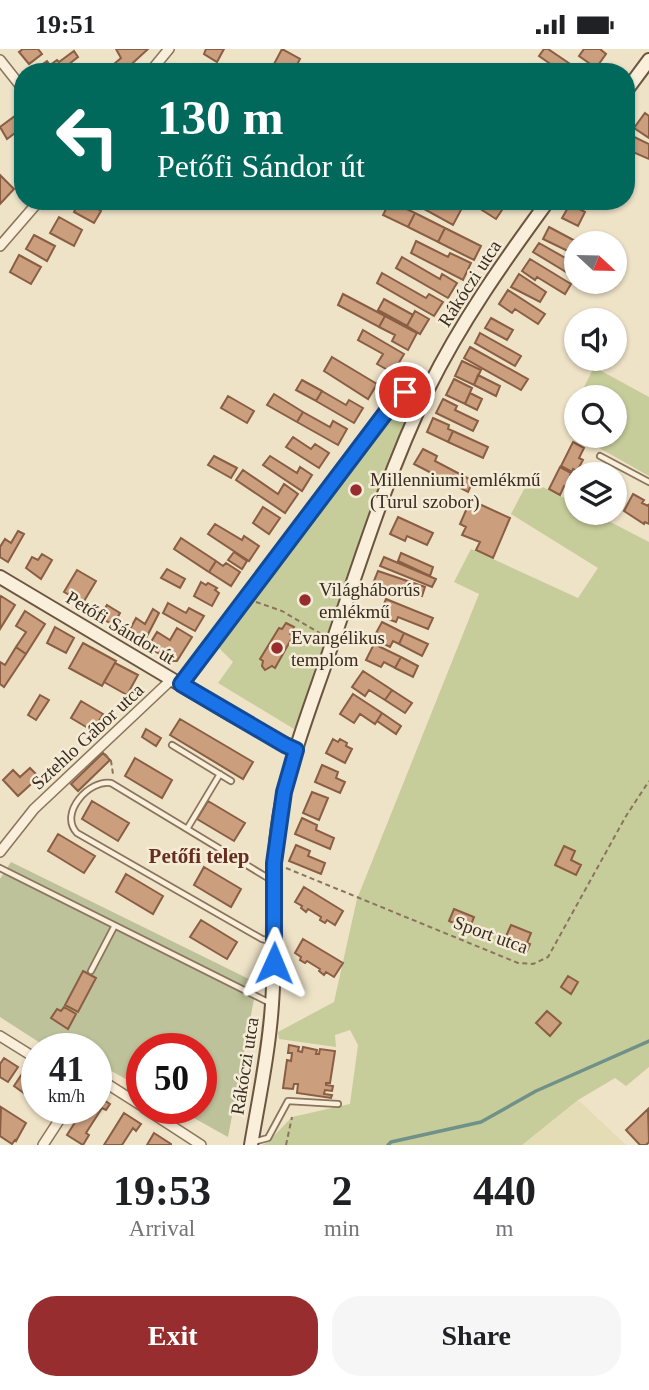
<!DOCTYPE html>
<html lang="en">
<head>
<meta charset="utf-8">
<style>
  body { margin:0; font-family:"Times New Roman",serif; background:#f6f6f6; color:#202124; height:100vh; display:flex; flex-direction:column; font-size:26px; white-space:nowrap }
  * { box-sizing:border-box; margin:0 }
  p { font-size:23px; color:#757577 }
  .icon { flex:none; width:38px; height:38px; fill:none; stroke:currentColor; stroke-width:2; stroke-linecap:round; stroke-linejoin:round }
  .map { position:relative; height:1096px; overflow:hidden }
  .details { display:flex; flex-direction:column; background:#fff; flex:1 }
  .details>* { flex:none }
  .top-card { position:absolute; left:14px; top:14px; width:621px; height:147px; border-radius:28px; box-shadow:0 2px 5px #0004; background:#00695c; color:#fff; overflow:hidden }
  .needle { width:46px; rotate:112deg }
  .tools { position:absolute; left:564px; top:182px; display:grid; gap:14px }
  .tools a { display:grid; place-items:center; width:63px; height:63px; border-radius:50%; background:#fff; box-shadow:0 2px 5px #0004; font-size:35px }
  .speed { position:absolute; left:21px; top:984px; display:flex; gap:14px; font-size:35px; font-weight:700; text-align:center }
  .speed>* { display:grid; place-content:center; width:91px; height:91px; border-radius:50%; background:#fff; box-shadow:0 2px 5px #0004; line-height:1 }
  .speed small { font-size:18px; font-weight:400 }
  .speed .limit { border:10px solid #d22; background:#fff; color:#111 }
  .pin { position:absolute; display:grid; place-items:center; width:60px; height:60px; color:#fff; margin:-30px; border:4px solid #fff; border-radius:50%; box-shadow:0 2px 7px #0007 }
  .me { position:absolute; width:77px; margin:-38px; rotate:1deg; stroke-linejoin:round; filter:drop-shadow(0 0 5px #0008) }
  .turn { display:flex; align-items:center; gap:24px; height:147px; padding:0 28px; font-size:32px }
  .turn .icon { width:91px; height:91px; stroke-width:2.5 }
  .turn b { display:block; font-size:49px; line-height:60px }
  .eta { display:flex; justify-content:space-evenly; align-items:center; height:119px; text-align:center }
  .eta b { font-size:42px; font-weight:800; line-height:49px }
  .cta { display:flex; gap:14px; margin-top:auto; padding:14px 28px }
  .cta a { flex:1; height:80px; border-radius:28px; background:#982d2f; color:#fff; font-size:28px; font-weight:800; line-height:80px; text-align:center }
  .cta a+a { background:#f6f6f6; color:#202124 }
  .status { display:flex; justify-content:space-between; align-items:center; height:49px; padding:0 35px; background:#fff; direction:ltr }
  .status svg { height:19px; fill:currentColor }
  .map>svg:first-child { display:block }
  .farmland { fill:#e4dcb5 }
  .green { fill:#c7cc9b }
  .cemetery { fill:#bdc29a }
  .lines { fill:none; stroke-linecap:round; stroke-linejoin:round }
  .stream { stroke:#6f9188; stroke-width:3.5 }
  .building { fill:#cb9e7e; stroke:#895e43; stroke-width:2 }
  .lane-casing { stroke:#8a745c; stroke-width:8 }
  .street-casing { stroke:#8a745c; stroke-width:12 }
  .secondary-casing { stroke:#6c5540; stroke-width:16 }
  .path { stroke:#8a745c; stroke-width:2; stroke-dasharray:5 3.5; stroke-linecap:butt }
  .lane { stroke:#f9efdb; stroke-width:4.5 }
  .street { stroke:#f9efdb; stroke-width:9 }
  .secondary { stroke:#f9efdb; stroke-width:12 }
  .route-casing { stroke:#114b97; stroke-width:18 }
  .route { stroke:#1a73e8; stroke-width:12 }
  .poi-dot { fill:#982d2f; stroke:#f5ecd7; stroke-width:2.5 }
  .labels { text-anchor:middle; stroke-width:5; stroke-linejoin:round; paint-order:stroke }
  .street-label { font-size:19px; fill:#3a2c20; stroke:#f5ecd7 }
  .poi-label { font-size:19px; fill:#3a2c20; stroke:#f5ecd7; text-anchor:start }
  .neighbourhood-label { font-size:21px; font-weight:bold; fill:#662e20; stroke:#f5ecd7 }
</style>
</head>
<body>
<div class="status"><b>19:51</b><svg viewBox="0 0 49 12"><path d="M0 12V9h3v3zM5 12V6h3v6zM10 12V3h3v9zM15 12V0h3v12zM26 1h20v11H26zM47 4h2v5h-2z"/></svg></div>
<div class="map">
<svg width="649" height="1096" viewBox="0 0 649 1096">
  <rect width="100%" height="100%" fill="#eee2c7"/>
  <path class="farmland" d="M578,1051L626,1096H522Z"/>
  <path class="green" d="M594,318L649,348V427L578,387H614V348H579Z
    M409,352L414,353L389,409L294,680L218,634L233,613L218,598L400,355Z
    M529,431L576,455V464H593L649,493V1018L626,1037L615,1029L578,1051L522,1096H262L268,1093L292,1068L350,1055L358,996L350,981L335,986L336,998L279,990L278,983L334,953L357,850L479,545L454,533L471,500L578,549L598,519L511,465Z"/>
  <path class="cemetery" d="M11,813L257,934L228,1088L176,1059H201V999H142V1039L104,1018L96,1017V999H48L0,968V830Z"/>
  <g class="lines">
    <path class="stream" d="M388,1096L391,1093L481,1073L536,1042L649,992"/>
  </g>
  <path class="building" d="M23,0H38L42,5L29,15L19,3Z
    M148,0L123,23L114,15L121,9L116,0Z
    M206,0H224L217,13L204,5Z
    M282,0L300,10L293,23H288L274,15Z
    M544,0H548L582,23H562L539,7Z
    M584,0H600L606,5L596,19L579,7Z
    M74,2L78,8L59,23L34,21L47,12L50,16L57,11L59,13Z
    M19,64L23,69V78L7,90L0,78Z
    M645,64L649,67V89L634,79Z
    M626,84L649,95V110L626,100Z
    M0,126L14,140L0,155Z
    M79,152H85L101,162L94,174L74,163Z
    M390,152L415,164L408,178L383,166Z
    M416,152H444L461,161L453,176L415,155Z
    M476,152H496L504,158L496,170L474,156Z
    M570,155L585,163L578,177L562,169Z
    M415,164L445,179L438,193L408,178Z
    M59,168L82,181L74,197L50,184Z
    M549,178L579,194H576V206L543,190Z
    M445,179L481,197L474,211L438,193Z
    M34,186L55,197L47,212L26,200Z
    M416,192L448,208L450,204L471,214L463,231L411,204Z
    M539,194L576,215V229L533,203Z
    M19,206L41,218L31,235L10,223Z
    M402,208L440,230L442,225L457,234L448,249L396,219Z
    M530,210L571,235L565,245L537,228L535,231L522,222Z
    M382,224L426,249L429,245L443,253L434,267L377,234Z
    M519,225L546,243L540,253L511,238Z
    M508,241L545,265L538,275L515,260L512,264L499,255Z
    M343,245L385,267L379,278L338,256Z
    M384,250L413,266L407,277L378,261Z
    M415,262L429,270L420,285L407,277Z
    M385,267L417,284L408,301L392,292L395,286L379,278Z
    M491,269L513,281L507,291L485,279Z
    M363,281L404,305L393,324L377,315L383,305L358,291Z
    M480,284L521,307L515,317L475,294Z
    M470,298L528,330L521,341L464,309Z
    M332,308L377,335L368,350L324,322Z
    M462,312L481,321L474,336L455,327Z
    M478,326L500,337L496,347L474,336Z
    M454,330L472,339L465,355L446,346Z
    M302,331L322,342L316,352L296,341Z
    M322,342L346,356L349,351L363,359L354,374L316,352Z
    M470,344L482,350L477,361L465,355Z
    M274,345L303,363L297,373L267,356Z
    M228,347L254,362L247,374L221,359Z
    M443,350L457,357L455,361L478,372L473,382L436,364Z
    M303,363L330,378L333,372L347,380L338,396L297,373Z
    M433,369L449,376L448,380L453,382L448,393L427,383Z
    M453,382L488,398L483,409L448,393Z
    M293,388L311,400L315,395L329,404L319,419L286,398Z
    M573,393L584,399L579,409L583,411L577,422L573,420L572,423L561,417Z
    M423,400L437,407L435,412L473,432L468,443L414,415Z
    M214,407L237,419L231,429L208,416Z
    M270,407L297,424L300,418L312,426L302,442L263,416Z
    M560,418L571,424L570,426L574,428L568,439L564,437L560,446L549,440Z
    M243,421L278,445L284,435L298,445L285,464L236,431Z
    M633,445L644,451L642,454L648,457L649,455V475L645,473L644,475L624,462Z
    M477,454L510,469L493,509L476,501L480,493L462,486L466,478L460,475L467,459L473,462Z
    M263,458L280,469L269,485L253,474Z
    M398,468L433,484L427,496L407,487L405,492L390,485Z
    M215,475L242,491L244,487L259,497L249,512L208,485Z
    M18,482L24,485L8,513L0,508V498L5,490L11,494Z
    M181,489L216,512L209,523L174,500Z
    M234,503L247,512L242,520L228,511Z
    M401,504L433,518L430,527L398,512Z
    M42,505L52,511L41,530L26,519L32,508L38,511Z
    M384,508L436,530L432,538L380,517Z
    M216,512L223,517L226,514L240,523L231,537L209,523Z
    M167,520L185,530L180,539L161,529Z
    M77,521L96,532L83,554L64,543Z
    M378,522L425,538L422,547L395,538L393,544L372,537Z
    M201,533L206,536L208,534L217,539L215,541L219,544L212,557L194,547Z
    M1,547L15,556L0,580V549Z
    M386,550L433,569L428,580L398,568L396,573L379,567Z
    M168,554L186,564L189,559L204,567L195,582L163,564Z
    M107,556L120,564L113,576L100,568Z
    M153,560L159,564L143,595L127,586L136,569L145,575Z
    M25,562L45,575L26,605L16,598L26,583L16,577Z
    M382,573L404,584L399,595L393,592L390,598L378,592L379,589L375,586Z
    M286,574L294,578L290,585L293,587L275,619L272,617L265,621L262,617L263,612L260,610L279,579L282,580Z
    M55,578L74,589L66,604L47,594Z
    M177,579L192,588L177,612H171L148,598L157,583L170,591Z
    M404,584L428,595L422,607L399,595Z
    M83,594L116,612L102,637L69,619Z
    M374,595L401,608L395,619L384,613L381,618L366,611Z
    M16,598L26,605L4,638L0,635V613L5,616Z
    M401,608L418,617L413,628L395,619Z
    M115,614L138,626L127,646L104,633Z
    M363,622L392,641L385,651L369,641L365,647L352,638Z
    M392,641L412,654L405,664L385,651Z
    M353,645L382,664L375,675L360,665L354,674L340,665Z
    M40,646L49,651L36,671L28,666Z
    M81,652L103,665L93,682L71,669Z
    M382,664L401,677L396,685L377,672Z
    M180,670L253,713L243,730L170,686Z
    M146,680L161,689L156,697L142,688Z
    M333,690L338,693L340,690L347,694L346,697L352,700L345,714L326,704Z
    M103,704L110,711L78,742L71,735Z
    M135,709L172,731L162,749L125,727Z
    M322,716L338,723L336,729L345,733L340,744L315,733Z
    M30,719L39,728L18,747L3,731L13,721L20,728Z
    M312,743L328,749L319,771L303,764Z
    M92,752L129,774L118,792L82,770Z
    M208,752L245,774L234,792L197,770Z
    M302,769L317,776L316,781L334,789L330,800L295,785Z
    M58,785L95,807L84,824L48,802Z
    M296,796L310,802L308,807L325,814L321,825L289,812Z
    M564,797L575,802L571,811L581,816L576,826L555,816Z
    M204,818L241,840L231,858L194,836Z
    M126,825L163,847L153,865L116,843Z
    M304,838L343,862L335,876L327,871L325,874L320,871L321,868L308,860L306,863L301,859L302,857L295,853Z
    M454,860L474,868L469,881L449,872Z
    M201,871L237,893L227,910L190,888Z
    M511,876L531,884L527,894L530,895L526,904L503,894Z
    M303,890L343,914L334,928L326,923L324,926L319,922L320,920L307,912L305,914L300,911L301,908L295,904Z
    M83,922L96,929L78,963L65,956Z
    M568,927L578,933L571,945L561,938Z
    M64,958L76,965L68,980L51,969L57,960L61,962Z
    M547,962L561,974L550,987L536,974Z
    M289,996L299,998L298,1002L302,1003L303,998L317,1001L316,1005H319L320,1000L335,1002L330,1034H326V1036L333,1037L332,1042L325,1041L324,1045L332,1046L331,1049L297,1044L298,1035H294L293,1040L283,1039L287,1011L291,1012L292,1004H288Z
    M4,1009L18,1018L8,1033L0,1028V1015Z
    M24,1022L37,1031L28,1047L14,1037Z
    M96,1046L110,1055L106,1061L102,1059L86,1084L89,1086L83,1096L67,1086L84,1059H96Z
    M1,1058L26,1074L16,1092L15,1091L12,1095L0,1087Z
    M648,1060L649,1093L646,1096H640L626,1081Z
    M124,1064L141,1075L136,1082L133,1079L122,1096H104Z
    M154,1084L171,1095V1096H147Z"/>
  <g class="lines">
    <g class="lane-casing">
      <path id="lane" d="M600,407L649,433
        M172,696L231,732
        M187,780L220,725
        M0,819L272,955
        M270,892L262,890L77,784C58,764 90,730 111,734L273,832
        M91,922L114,878
        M253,1093L268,1089L288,1052L338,1055"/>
    </g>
    <g class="street-casing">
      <path id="street" d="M0,11L23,40
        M150,23L169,0
        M0,197L39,152
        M181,635L399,346L416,341L428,340
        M0,803L34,760L172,630
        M0,987L37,1010
        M96,1031H101L142,1057
        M144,1059L201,1096
        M43,1096L67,1059"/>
    </g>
    <g class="secondary-casing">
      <path id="secondary" d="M626,42L649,11
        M0,528L230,665L296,701
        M251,1096C259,1049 269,1002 272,955C277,891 269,827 280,764C291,705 314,649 333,592C362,507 389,421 428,340C461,273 504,212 548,152"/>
    </g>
    <path class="path" d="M256,553L282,562L323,586
      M105,705L111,712L113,725
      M286,819L518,914L533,915L548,908L626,767L649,732
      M286,1096L292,1068"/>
    <use href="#lane" class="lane"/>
    <use href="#street" class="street"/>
    <use href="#secondary" class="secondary"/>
  </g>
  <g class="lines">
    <g class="route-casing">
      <path id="route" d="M274,914V814L284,743L296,701L285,696L181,635L399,346L405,343"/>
    </g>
    <use href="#route" class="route"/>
  </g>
  <g class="poi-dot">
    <circle cx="356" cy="441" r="7"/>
    <circle cx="305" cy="551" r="7"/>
    <circle cx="277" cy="599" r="7"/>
  </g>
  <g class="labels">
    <g class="street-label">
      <text transform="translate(469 234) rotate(-57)" y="7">Rákóczi utca</text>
      <text transform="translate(121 578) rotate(31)" y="7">Petőfi Sándor út</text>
      <text transform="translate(87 687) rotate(-43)" y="7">Sztehlo Gábor utca</text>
      <text transform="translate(491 885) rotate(20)" y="7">Sport utca</text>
      <text transform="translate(244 1017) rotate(-81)" y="7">Rákóczi utca</text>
    </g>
    <g class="poi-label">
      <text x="370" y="437">Millenniumi emlékmű<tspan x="370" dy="22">(Turul szobor)</tspan></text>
      <text x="319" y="547">Világháborús<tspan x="319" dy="22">emlékmű</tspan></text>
      <text x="291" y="595">Evangélikus<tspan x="291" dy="22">templom</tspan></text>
    </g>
    <g class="neighbourhood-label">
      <text x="199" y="814">Petőfi telep</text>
    </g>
  </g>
</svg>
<div class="tools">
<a><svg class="needle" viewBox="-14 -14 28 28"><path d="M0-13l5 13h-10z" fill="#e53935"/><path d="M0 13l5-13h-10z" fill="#757577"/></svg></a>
<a><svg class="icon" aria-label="sound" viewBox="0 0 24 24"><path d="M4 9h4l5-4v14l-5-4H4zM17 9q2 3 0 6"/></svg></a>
<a><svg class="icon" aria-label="search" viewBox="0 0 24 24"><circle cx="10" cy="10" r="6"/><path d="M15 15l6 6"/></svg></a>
<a><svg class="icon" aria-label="layers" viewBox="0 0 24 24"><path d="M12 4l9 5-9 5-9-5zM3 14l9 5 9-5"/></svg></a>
</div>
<div class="speed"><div>41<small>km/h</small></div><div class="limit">50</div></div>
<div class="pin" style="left:405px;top:343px;background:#d93025"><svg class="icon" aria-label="arrive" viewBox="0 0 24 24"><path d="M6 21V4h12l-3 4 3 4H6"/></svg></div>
<svg class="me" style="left:274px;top:914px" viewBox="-20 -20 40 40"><path d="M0-17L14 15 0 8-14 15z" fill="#1a73e8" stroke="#fff" stroke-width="4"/></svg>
<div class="top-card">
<div class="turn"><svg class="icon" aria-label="left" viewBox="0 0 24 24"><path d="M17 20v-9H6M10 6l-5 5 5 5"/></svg><div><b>130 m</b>Petőfi Sándor út</div></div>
</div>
</div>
<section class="details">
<div class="eta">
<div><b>19:53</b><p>Arrival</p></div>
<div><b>2</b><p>min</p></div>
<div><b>440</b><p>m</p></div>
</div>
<div class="cta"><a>Exit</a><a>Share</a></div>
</section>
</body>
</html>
